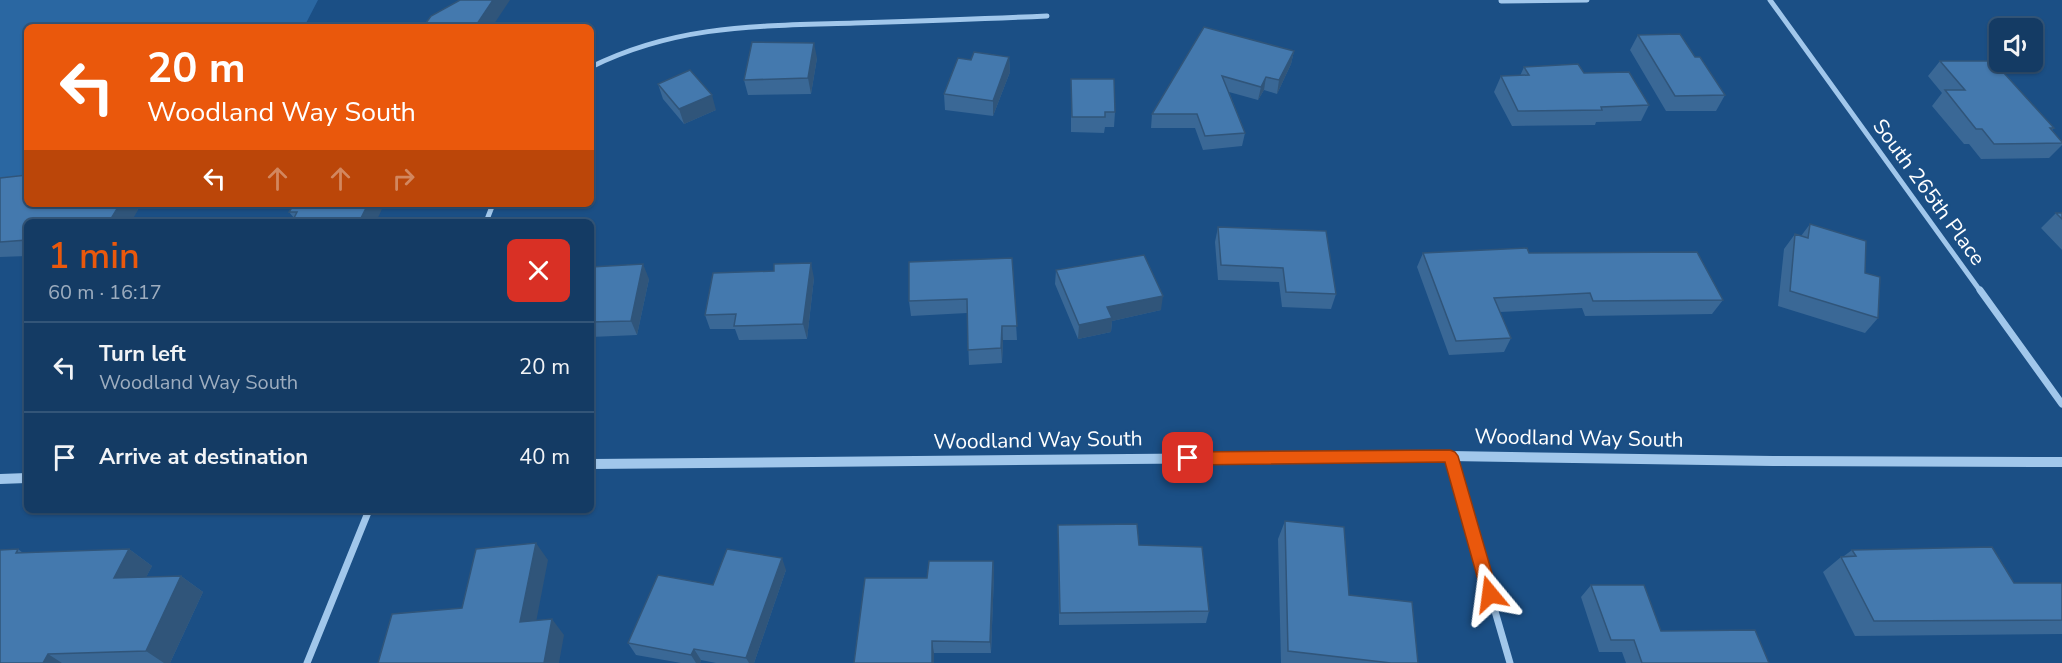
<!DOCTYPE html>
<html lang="en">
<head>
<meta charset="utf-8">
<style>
  body { margin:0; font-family:"Nunito Sans",sans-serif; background:#21466d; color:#f1f3f6; height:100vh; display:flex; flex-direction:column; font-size:22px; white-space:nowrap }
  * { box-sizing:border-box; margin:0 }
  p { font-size:20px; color:#9dadbf }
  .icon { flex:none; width:33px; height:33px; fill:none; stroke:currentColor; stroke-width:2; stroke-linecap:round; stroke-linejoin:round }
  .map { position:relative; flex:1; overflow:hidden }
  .side { position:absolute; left:24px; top:219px; width:570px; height:294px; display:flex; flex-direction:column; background:#143b64; border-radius:9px; box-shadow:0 2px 4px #0004,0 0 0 2px #335578 }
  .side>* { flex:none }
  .banner { position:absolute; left:24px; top:24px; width:570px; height:183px; border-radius:9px; box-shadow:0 2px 4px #0004,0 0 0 2px #335578; background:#ea580c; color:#fff; overflow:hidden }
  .controls { position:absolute; left:1989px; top:18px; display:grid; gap:12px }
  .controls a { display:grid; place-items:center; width:54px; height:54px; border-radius:9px; background:#143b64; box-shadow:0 2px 4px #0004,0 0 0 2px #335578; font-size:30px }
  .pin { position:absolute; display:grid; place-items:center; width:51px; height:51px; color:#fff; margin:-26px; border-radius:12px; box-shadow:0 3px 9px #0006 }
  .me { position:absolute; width:66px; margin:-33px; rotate:344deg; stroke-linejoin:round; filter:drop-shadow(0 0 4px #0008) }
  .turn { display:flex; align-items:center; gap:21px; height:126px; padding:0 24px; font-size:27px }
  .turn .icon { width:78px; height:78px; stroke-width:2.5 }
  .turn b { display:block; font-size:42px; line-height:51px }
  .lanes { display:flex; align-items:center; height:57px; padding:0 24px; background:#0003; justify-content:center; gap:30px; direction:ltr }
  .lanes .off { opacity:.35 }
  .round { display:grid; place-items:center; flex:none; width:63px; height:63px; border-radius:9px; background:#21466d }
  .summary { display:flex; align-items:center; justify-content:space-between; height:102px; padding:0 24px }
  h1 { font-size:36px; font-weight:600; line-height:45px; color:#ea580c }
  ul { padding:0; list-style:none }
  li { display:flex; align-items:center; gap:18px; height:90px; padding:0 24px; border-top:2px solid #335578 }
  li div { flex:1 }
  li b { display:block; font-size:22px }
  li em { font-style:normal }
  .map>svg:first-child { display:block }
  .green { fill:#2a67a2 }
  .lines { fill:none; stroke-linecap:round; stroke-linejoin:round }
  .minor-far1 { stroke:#a1c7eb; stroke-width:5 }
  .minor { stroke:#a1c7eb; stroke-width:7 }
  .tertiary { fill:#a1c7eb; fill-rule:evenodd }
  .wall { fill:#3a6896 }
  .shaded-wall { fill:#30557a }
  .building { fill:#4479ae; stroke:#30557a; stroke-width:1.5 }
  .route { fill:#ea580c; stroke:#983908; stroke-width:1.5 }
  .labels { text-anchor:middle; stroke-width:4.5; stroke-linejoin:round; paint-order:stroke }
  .street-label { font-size:21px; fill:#fff; stroke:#1b4f85 }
</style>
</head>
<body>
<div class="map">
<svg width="2062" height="663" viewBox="0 0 2062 663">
  <rect width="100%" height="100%" fill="#1b4f85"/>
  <path class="green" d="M0,0H318L304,27H27V194L0,199Z"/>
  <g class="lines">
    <path class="minor-far1" d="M1770,0L1981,292
      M1501,1L1587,0
      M591,67C678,24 760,26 855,23C919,21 983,19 1047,16
      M486,222L493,204"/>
    <path class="minor" d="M1980,290L2062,404
      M1450,456L1510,663
      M307,663L369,510"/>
    <path class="tertiary" d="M1450,451L1773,456L2062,457V467L1773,466L1450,461L591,469V459Z
      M27,473V483L0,484V474Z"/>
  </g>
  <path class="wall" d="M1204,27L1294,51L1291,64L1277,94L1264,90L1258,100L1229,92L1245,133L1242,146L1203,150L1195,128H1151L1152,114Z
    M1638,35L1695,57L1725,95L1716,111H1666L1630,50Z
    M1009,57L1010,72L993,116L945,110L944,94L971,60Z
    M817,58L811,94L748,95L744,80Z
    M1940,61L2054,128L2052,130L2062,142V145L2049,158L1981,159L1969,144H1964L1932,106L1942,93L1928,76Z
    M1524,67L1584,73L1649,105L1641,121L1596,122L1595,125L1512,126L1494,92L1501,76H1520Z
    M1071,79L1115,112L1114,127H1105L1104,133L1071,132Z
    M658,84L716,110L684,124L663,99Z
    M0,178L27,204H133L138,210L27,222V256L0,257Z
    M294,204H379L382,209L294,218L289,212Z
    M2056,213H2062V250L2041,228Z
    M1810,224L1865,273L1878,318L1865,333L1778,306L1784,249L1795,234L1801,236Z
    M1218,227L1336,294L1331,309L1282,307L1279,282L1218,280L1215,242Z
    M1423,253H1529L1723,300L1712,314L1585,316L1582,308L1500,312L1511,338L1504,352L1449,355L1417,267Z
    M1012,258L1017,340H1003L1002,363L969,365L967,313L911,316L909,301Z
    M591,267L649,279L637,335L591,337Z
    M1056,270L1161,310L1112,321L1111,332L1078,339L1055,284Z
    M814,278L807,339L739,340L735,329H710L705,315Z
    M1285,521L1349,595L1418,663H1281L1278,539Z
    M1058,525L1139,545L1209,611L1206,623L1059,625Z
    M18,549L23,553L129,549L152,566L146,577L181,576L203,592L170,663H0Z
    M1852,550L2014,583H2062V634L1855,636L1823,572L1841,557L1844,556Z
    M993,561L994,574L991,653H934V663H854L927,578Z
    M786,570L754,663H716L701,660L700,663H681L636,655L628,643L713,585Z
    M1591,585L1661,631L1769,663H1626L1622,652H1599L1581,597Z"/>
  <path class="shaded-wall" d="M493,0H510L492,27H475Z
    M814,43L817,58L811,94L808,78Z
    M1294,51L1291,64L1277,94L1279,80Z
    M1009,57L1010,72L993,116V101Z
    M1266,77L1264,90L1258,100L1261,87Z
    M712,95L716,110L684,124L679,109Z
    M120,204H133L138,210L131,222H109Z
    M368,204H379L382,209L376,222H359Z
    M811,263L814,278L807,339L803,324Z
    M643,264L649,279L637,335L631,321Z
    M1163,296L1161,310L1112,321L1111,332L1078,339L1079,325L1107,307Z
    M1002,326L1003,340L1002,363L1001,348Z
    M536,543L548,560L533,638L520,622Z
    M129,549L152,566L137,595L114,578Z
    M782,558L786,570L754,663H749L746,658Z
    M993,561L994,574L991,653L990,642Z
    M181,576L203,592L170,663H164L146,651Z
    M552,619L564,635L559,663H544Z
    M932,641L934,653V663H932Z
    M694,649L701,660L700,663H696L691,655Z
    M48,654L62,663H43Z"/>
  <path class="building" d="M460,0H493L475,27H423L431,16Z
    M1204,27L1294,51L1279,80L1266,77L1261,87L1222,76L1245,133L1205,136L1197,114H1152Z
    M1680,34L1695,57H1700L1725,95L1675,96L1638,35Z
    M752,42L814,43L808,78L744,80Z
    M974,52L1009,57L993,101L944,94L958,58L971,60Z
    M1940,61H1993L2054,128H2050L2062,142V143L1994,144L1982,129H1976L1945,90H1965Z
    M1578,64L1584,73L1629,72L1649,105L1601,107L1602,110L1518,111L1501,76L1529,75L1524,67Z
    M690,70L712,95L679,109L658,84Z
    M1071,79H1114L1115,112H1105V117H1072Z
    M27,175V204H120L109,222H27V240L0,242V178Z
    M294,204H368L359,222H292L297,212H289Z
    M2056,213H2062V219Z
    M1810,224L1866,241L1865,273L1880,277L1878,318L1790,291L1795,234L1808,238Z
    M1218,227L1326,231L1336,294L1286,292L1283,268L1221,265Z
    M1527,248L1529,253L1697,252L1723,300L1593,301L1590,293L1494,298L1511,338L1456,341L1423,253Z
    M1144,255L1163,296L1107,307L1112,318L1079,325L1056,270Z
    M1012,258L1017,326H1002L1001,348L968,350L967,299L909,301V262Z
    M811,263L803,324L734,326L736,314L705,315L713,273L774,271V264Z
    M643,264L631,321L591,322V267Z
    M1285,521L1344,527L1349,595L1412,602L1418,663H1391L1288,651Z
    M1137,524L1139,545L1202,547L1209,611L1060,613L1058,525Z
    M536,543L520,622L552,619L544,663H378L392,614L462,608L476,549Z
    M1992,547L2014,583H2062V620L1874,621L1841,557L1856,556L1852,550Z
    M18,549L16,553L129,549L114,578L181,576L146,651L48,654L43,663H0V550Z
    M727,549L782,558L746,658L694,649L691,655L628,643L658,575L713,585Z
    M929,561H993L990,642L932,641V663H854L865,578H927Z
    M1591,585H1644L1661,631L1755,630L1769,663H1642L1634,640H1611Z"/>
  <path class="route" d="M1450,450L1455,452L1458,456L1498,594L1496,599L1490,602L1484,599L1482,594L1445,462L1188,465L1182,463L1180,458L1182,454L1188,452Z"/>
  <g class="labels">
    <g class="street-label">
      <text transform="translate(1929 192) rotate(54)" y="7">South 265th Place</text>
      <text transform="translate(1579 438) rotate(1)" y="7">Woodland Way South</text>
      <text transform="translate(1038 440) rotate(-1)" y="7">Woodland Way South</text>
    </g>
  </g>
</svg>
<div class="controls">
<a><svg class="icon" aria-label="sound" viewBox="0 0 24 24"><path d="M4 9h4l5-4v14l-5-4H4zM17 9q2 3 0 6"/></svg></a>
</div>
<div class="pin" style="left:1188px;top:458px;background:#d93025"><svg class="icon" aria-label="arrive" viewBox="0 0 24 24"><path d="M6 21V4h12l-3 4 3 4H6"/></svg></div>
<svg class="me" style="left:1490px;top:594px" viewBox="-20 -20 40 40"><path d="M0-17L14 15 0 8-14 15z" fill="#ea580c" stroke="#fff" stroke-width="4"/></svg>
<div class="banner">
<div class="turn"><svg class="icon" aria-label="left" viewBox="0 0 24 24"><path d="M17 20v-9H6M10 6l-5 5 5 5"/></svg><div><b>20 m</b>Woodland Way South</div></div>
<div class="lanes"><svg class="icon" aria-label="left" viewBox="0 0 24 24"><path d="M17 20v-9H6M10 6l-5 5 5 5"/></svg><svg class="icon off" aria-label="ahead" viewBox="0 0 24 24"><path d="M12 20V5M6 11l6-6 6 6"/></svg><svg class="icon off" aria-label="ahead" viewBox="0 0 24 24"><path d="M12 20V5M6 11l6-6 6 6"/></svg><svg class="icon off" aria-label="right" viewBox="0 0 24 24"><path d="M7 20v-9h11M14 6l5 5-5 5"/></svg></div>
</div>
<section class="side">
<div class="summary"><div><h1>1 min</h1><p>60 m · 16:17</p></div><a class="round" style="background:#d93025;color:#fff"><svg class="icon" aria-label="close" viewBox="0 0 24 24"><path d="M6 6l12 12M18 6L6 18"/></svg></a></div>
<ul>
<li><svg class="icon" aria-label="left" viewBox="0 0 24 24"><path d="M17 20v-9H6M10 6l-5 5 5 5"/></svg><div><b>Turn left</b><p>Woodland Way South</p></div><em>20 m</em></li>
<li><svg class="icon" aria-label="arrive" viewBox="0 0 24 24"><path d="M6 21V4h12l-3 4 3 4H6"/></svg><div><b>Arrive at destination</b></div><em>40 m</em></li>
</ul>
</section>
</div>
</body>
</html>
